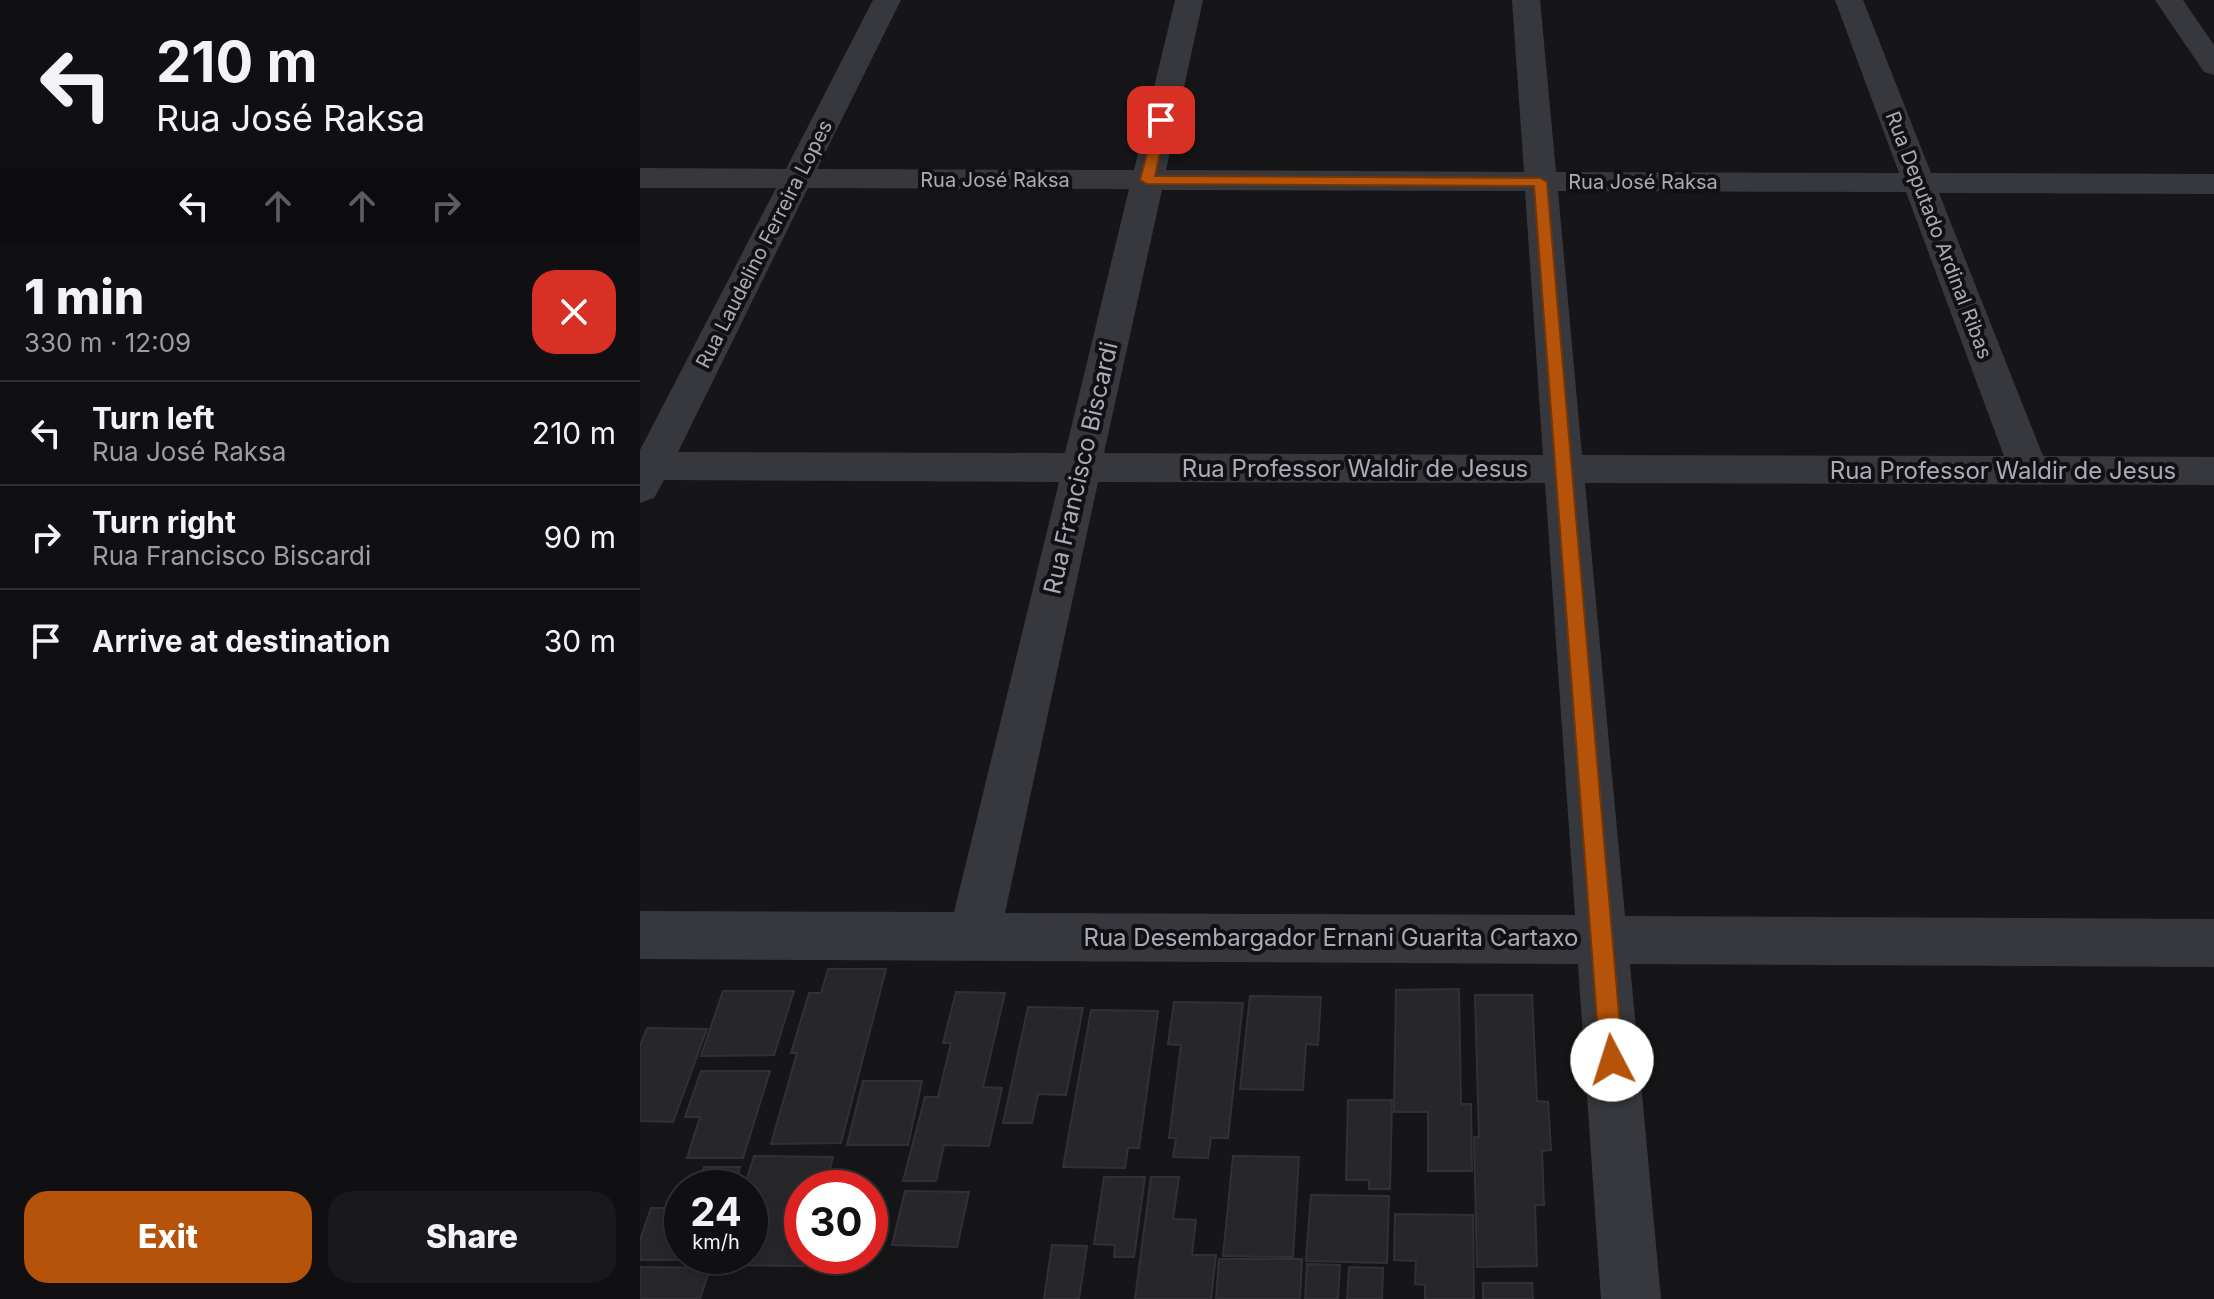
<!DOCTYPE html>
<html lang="en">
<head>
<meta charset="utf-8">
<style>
  body { margin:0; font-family:Inter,sans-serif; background:#19191b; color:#f1f3f6; height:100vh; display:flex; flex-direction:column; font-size:30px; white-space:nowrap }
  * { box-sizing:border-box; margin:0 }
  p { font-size:26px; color:#9c9d9f }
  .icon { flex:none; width:44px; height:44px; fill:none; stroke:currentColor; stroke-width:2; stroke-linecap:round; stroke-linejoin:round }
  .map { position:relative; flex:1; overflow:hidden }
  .sheet { display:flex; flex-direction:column; background:#101012; width:640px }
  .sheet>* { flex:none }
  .top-card { background:#101012; color:#f1f3f6; overflow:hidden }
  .speed { position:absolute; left:24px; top:1170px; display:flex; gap:16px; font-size:40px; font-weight:700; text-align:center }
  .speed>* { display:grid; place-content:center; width:104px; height:104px; border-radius:50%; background:#101012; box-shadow:0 4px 12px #0003,0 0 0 2px #303032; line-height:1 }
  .speed small { font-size:20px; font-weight:400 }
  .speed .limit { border:12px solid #d22; background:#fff; color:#111 }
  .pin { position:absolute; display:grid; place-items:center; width:68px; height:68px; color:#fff; margin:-34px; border-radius:16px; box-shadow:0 4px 12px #0006 }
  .me { position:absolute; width:88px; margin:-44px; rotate:355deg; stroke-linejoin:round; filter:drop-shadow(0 0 6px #0008) }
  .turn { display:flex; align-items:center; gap:28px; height:168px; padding:0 24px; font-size:36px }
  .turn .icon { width:104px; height:104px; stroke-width:2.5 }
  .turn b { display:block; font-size:56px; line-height:68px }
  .lanes { display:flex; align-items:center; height:76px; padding:0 24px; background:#0003; justify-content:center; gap:40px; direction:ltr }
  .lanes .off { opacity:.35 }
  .round { display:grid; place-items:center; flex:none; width:84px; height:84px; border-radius:24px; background:#19191b }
  .summary { display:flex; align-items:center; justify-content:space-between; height:136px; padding:0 24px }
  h1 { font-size:48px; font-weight:800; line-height:60px }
  .primary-button { display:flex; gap:16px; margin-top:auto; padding:16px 24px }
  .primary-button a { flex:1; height:92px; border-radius:24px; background:#b45309; color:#fff; font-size:32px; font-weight:800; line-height:92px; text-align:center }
  .primary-button a+a { background:#19191b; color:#f1f3f6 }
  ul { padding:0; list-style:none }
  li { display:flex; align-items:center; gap:24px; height:104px; padding:0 24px; border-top:2px solid #303032 }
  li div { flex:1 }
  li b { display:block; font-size:30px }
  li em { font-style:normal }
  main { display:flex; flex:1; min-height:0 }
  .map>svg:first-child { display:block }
  .building { fill:#272629; stroke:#313034; stroke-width:2 }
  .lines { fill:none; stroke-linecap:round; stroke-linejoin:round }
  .minor { fill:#37383d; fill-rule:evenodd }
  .route { fill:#b45309; stroke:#753606; stroke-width:2 }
  .labels { text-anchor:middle; stroke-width:8; stroke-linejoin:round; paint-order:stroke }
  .far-street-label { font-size:20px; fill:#a9acb8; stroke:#111113 }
  .street-label { font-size:24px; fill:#a9acb8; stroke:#111113 }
</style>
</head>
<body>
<main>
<section class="sheet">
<div class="top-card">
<div class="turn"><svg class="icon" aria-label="left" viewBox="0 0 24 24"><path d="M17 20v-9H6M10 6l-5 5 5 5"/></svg><div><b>210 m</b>Rua José Raksa</div></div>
<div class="lanes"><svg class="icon" aria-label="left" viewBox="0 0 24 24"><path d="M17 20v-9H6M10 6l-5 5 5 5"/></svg><svg class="icon off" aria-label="ahead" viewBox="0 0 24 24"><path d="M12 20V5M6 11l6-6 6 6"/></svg><svg class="icon off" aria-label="ahead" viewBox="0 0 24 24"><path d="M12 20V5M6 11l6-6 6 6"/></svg><svg class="icon off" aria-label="right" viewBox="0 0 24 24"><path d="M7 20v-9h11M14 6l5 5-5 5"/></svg></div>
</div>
<div class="summary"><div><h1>1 min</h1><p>330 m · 12:09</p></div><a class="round" style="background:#d93025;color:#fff"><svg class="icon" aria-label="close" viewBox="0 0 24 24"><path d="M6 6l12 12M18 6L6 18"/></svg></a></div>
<ul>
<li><svg class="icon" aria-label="left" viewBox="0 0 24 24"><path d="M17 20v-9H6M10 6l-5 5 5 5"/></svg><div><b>Turn left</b><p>Rua José Raksa</p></div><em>210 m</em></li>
<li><svg class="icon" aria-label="right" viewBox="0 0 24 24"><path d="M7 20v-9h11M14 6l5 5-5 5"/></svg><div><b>Turn right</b><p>Rua Francisco Biscardi</p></div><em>90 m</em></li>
<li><svg class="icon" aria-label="arrive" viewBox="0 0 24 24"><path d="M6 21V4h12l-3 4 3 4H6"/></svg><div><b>Arrive at destination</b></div><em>30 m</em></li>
</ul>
<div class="primary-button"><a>Exit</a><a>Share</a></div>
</section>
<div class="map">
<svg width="1574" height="1299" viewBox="0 0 1574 1299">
  <rect width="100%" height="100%" fill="#161618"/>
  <path class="building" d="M188,969H246L201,1143L131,1144L157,1053H151L169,993H181Z
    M819,989L821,1104H831L832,1171H788V1112H754L756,990Z
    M83,991H154L134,1055L61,1056Z
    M316,992L365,993L343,1087L362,1088L349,1146L304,1145L296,1181H263L285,1097H298L311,1043H303Z
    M835,995H892L897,1101L908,1102L911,1150L902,1151L904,1205H895L897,1266L837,1267L834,1137H839Z
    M610,996L681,997L678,1045L666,1044L663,1090L600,1089Z
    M534,1002L603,1003L588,1138H571L568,1158L533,1157L536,1138H529L541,1045L528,1044Z
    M388,1007L443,1008L426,1095L398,1094L392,1123H363Z
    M451,1010L518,1011L499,1148H488L485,1168L423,1167Z
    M7,1028L67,1029L33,1122L0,1121V1046Z
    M61,1071H130L103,1158H47L60,1117H45Z
    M223,1081H282L268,1145H207Z
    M708,1100H752L750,1189H729V1180H706Z
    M114,1156L193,1157L185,1188H162V1256H166L164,1266L80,1265L83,1256H110V1188H104Z
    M593,1156L659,1157L653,1257L583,1256Z
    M64,1167H100L94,1188H57Z
    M464,1177H505L494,1257H474L475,1245L454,1244Z
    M511,1177H539L533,1219L556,1220L552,1255H576L571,1299H495Z
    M265,1191L329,1192L317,1247L252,1245Z
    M671,1195L749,1196L747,1263L666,1261Z
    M11,1208H42V1256H72L71,1260H0V1240Z
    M755,1214L833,1215L834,1299H785V1285L775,1284L776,1261L754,1260Z
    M412,1245L447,1246L439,1299H404Z
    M579,1259H662L660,1299H576Z
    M667,1264L700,1265L698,1299H665Z
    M0,1267L70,1268L60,1299H0Z
    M709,1267L743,1268L742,1299H707Z
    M843,1283H892L893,1299H843Z"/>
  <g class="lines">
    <path class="minor" d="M233,0H261L177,169L494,170L535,0H563L526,170L884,172L872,0H900L916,172L1259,173L1195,0H1223L1291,173L1574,174V194L1299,193L1403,456L1574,457V485L945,483L985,916L1574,919V967L990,964L1021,1299H961L938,964L0,959V911L314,912L419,482L24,480L14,498L0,503V450L136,188H0V168L146,169ZM168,188L489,189L425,453L38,452ZM522,190L885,191L903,455L464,453ZM918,191L1266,192L1364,456L942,455ZM458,482L905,483L935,915L365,913Z
      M1515,0H1543L1574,45V75L1564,72Z"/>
  </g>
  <path class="route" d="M516,118L527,120L515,176L900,178L907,182L983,1060L980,1068L972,1071L964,1068L960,1060L894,186L507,184L500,180Z"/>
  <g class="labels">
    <g class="far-street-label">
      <text x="355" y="187">Rua José Raksa</text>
      <text x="1003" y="189">Rua José Raksa</text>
      <text transform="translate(1299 235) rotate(69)" y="7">Rua Deputado Ardinal Ribas</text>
      <text transform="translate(124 244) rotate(-63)" y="7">Rua Laudelino Ferreira Lopes</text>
    </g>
    <g class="street-label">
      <text transform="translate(441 468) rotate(-77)" y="8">Rua Francisco Biscardi</text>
      <text x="715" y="477">Rua Professor Waldir de Jesus</text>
      <text x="1363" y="479">Rua Professor Waldir de Jesus</text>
      <text x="691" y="946">Rua Desembargador Ernani Guarita Cartaxo</text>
    </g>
  </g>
</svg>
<div class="speed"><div>24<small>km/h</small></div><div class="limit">30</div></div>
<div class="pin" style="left:521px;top:120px;background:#d93025"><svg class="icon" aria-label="arrive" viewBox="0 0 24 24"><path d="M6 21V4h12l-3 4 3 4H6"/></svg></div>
<svg class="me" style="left:972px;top:1060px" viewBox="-20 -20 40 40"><circle r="19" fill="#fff"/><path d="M0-13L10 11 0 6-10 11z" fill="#b45309"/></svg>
</div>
</main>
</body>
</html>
